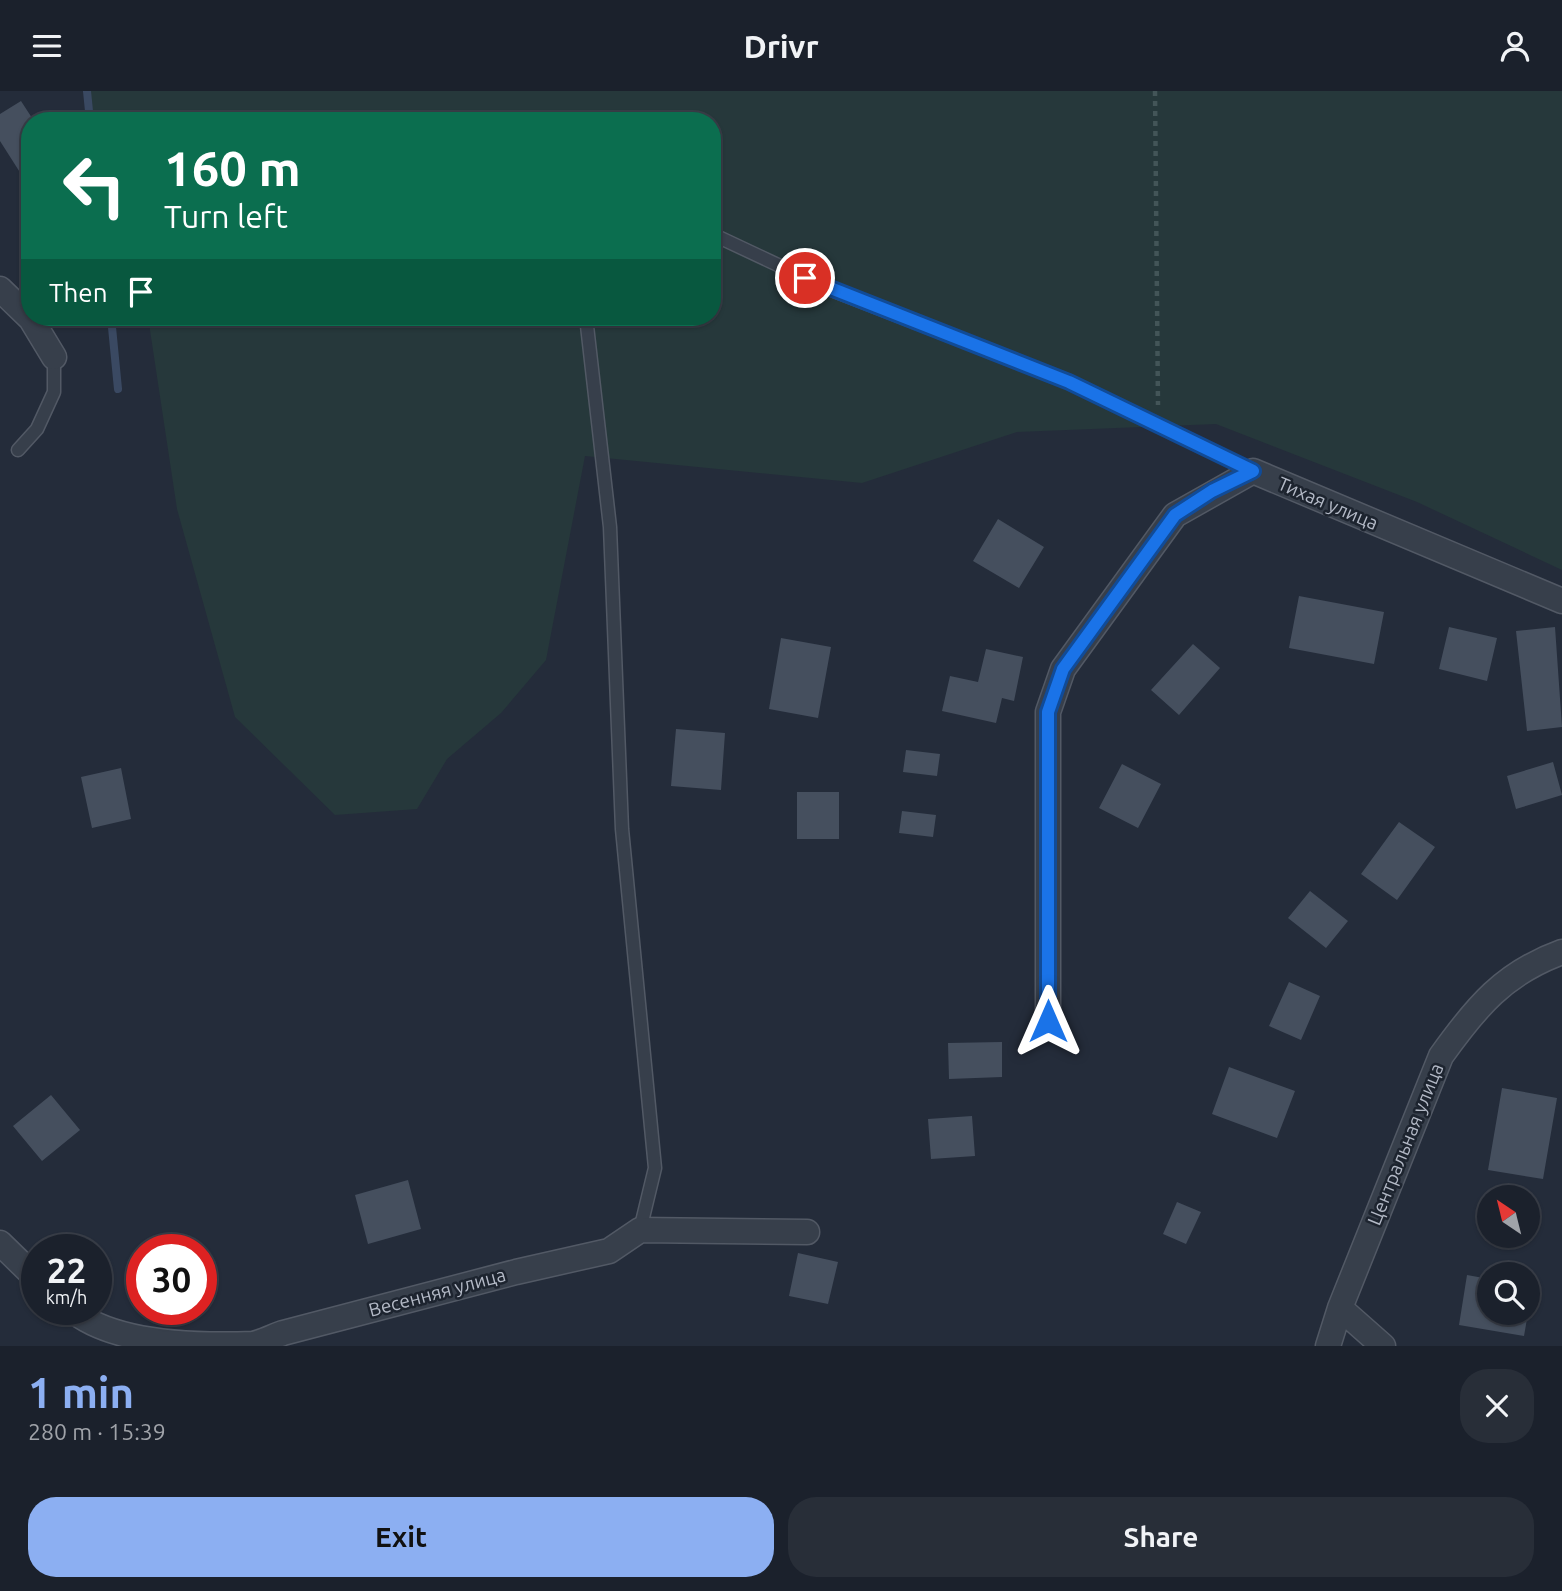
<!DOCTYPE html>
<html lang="en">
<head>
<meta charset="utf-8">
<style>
  body { margin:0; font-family:Ubuntu,sans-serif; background:#282e38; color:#f1f3f6; height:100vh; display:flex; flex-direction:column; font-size:26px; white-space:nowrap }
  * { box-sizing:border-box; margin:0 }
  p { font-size:23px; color:#a0a3a9 }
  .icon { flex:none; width:38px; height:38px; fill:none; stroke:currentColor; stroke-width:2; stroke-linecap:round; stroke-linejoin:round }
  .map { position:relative; height:1255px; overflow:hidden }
  .details { display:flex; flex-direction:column; background:#1b212c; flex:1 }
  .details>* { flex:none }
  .top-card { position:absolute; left:21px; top:21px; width:700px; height:214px; border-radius:28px; box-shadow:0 2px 5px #0004,0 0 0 2px #393e48; background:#0b6e4f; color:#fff; overflow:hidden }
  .needle { width:46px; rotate:325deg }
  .fabs { position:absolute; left:1477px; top:1094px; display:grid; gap:14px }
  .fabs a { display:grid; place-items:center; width:63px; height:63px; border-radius:50%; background:#1b212c; box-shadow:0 2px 5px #0004,0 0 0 2px #393e48; font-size:35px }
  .speed { position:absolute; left:21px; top:1143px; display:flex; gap:14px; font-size:35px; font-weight:700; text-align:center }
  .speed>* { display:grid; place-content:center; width:91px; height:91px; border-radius:50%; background:#1b212c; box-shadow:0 2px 5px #0004,0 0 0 2px #393e48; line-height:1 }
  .speed small { font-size:18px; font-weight:400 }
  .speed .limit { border:10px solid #d22; background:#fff; color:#111 }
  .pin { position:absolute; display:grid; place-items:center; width:60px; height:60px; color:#fff; margin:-30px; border:4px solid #fff; border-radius:50%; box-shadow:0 2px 7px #0007 }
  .me { position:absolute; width:77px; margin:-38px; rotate:0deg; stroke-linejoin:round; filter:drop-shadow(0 0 5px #0008) }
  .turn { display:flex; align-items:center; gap:24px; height:147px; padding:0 28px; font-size:32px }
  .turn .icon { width:91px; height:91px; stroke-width:2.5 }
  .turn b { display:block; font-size:49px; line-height:60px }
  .then { display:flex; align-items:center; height:66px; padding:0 28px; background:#0003; gap:14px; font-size:26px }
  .round { display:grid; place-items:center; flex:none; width:74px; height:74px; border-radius:28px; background:#282e38 }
  .headline { display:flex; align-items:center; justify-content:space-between; height:119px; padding:0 28px }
  h1 { font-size:42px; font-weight:700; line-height:52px; color:#8caff2 }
  .cta { display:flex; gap:14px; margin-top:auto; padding:14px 28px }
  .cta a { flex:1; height:80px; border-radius:28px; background:#8caff2; color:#111; font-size:28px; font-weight:700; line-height:80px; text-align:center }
  .cta a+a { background:#282e38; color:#f1f3f6 }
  header { display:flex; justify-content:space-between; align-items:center; height:91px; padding:0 28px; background:#1b212c; font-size:32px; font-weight:700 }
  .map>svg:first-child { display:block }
  .green { fill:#26383b }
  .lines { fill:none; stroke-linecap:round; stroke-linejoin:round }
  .stream { stroke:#3a4962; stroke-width:8 }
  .building { fill:#454f5e }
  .lane-casing { stroke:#525965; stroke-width:15 }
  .street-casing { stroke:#525965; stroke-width:27 }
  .path { stroke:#435558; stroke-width:4.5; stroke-dasharray:5 5; stroke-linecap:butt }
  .lane { stroke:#373f4b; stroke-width:12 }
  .street { stroke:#373f4b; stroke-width:24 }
  .route-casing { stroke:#114b97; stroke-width:18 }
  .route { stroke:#1a73e8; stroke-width:12 }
  .labels { text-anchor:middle; stroke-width:5; stroke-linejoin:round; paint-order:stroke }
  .street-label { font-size:19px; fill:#b3b9c6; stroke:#1d242f }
</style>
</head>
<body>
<header><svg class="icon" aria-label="menu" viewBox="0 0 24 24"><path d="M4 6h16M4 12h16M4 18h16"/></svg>Drivr<svg class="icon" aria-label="person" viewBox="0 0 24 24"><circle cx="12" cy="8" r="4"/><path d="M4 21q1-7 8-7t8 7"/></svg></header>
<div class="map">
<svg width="1562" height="1255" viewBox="0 0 1562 1255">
  <rect width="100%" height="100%" fill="#242c3a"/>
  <path class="green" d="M87,0H1562V479L1417,411L1216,333L1017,341L862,392L585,365L546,569L501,622L447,668L417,718L335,724L235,626L177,418L148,226H712V30H90Z"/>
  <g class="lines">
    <path class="stream" d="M87,0L90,30
      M111,226L118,298"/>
  </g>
  <path class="building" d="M21,10L34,30H30V78L21,83L0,50V23Z
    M998,428L1044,456L1019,497L973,470Z
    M1299,505L1384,521L1374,573L1289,557Z
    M1449,536L1497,547L1487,590L1439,578Z
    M1555,536L1562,636L1527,640L1516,540Z
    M781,547L831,556L818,627L769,618Z
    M1193,553L1220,577L1179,624L1151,599Z
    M986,558L1023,566L1014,610L1002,607L996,632L942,620L950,585L978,591Z
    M676,638L725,642L721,699L671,695Z
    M906,659L940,663L937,685L903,681Z
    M1553,671L1562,704L1516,718L1507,685Z
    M1122,673L1161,693L1138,737L1099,717Z
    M121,677L131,728L92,737L81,686Z
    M797,701H839V748H797Z
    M902,720L936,724L933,746L899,742Z
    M1399,731L1435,756L1397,809L1361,783Z
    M1310,800L1348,830L1326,857L1288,827Z
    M1289,891L1320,905L1301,949L1269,935Z
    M1002,951V986L949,988L948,952Z
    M1229,976L1295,1000L1277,1047L1212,1023Z
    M1502,997L1557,1007L1543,1088L1488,1079Z
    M51,1004L80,1039L42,1070L13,1035Z
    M972,1025L975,1065L931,1068L928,1028Z
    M408,1089L421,1138L368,1153L355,1104Z
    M1177,1111L1201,1121L1186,1153L1163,1143Z
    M798,1162L838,1171L828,1213L789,1205Z
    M1467,1184L1489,1188V1222H1528L1524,1245L1459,1234Z
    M1528,1194L1533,1195L1529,1217H1528Z"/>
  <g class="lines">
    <g class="lane-casing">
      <path id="lane" d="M712,143L829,198L1069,291L1253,380
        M586,226L610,436L622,738L655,1077L640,1139
        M18,359L37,338L54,301V266"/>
    </g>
    <g class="street-casing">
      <path id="street" d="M0,198L31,228L54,266
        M1048,930V621L1063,578L1175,424L1253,380L1562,510
        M0,1152L37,1188
        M1340,1217L1383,1255
        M71,1218C113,1254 200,1255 253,1253C263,1251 274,1245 283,1242L516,1181L609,1160L640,1139L807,1141
        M1328,1255L1340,1217L1441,965C1476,916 1504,882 1562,861"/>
    </g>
    <path class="path" d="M1155,0L1158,314"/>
    <use href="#lane" class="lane"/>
    <use href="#street" class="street"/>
  </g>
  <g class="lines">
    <g class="route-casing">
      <path id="route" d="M805,187L1069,291L1253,380L1212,400L1175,424L1063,578L1048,621V930"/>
    </g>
    <use href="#route" class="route"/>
  </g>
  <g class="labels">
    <g class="street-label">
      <text transform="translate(1328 412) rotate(23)" y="7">Тихая улица</text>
      <text transform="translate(1405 1053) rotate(-68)" y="7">Центральная улица</text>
      <text transform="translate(437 1201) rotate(-15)" y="7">Весенняя улица</text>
    </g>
  </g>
</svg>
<div class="fabs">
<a><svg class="needle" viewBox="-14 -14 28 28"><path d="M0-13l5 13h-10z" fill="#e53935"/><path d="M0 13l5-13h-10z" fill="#a0a3a9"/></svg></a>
<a><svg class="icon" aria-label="search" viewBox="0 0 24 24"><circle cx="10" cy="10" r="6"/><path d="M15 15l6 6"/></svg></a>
</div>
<div class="speed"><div>22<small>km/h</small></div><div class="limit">30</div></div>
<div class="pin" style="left:805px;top:187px;background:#d93025"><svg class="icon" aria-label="arrive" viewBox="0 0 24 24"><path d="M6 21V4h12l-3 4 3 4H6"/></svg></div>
<svg class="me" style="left:1048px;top:930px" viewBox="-20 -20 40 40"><path d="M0-17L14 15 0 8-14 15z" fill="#1a73e8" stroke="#fff" stroke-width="4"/></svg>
<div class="top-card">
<div class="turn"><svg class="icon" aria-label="left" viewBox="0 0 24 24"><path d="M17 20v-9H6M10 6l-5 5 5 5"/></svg><div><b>160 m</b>Turn left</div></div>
<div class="then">Then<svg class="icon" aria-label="arrive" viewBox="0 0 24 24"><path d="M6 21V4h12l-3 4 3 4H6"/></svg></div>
</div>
</div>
<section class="details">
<div class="headline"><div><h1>1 min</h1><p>280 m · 15:39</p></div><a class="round"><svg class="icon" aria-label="close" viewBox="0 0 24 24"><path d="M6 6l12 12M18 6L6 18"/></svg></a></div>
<div class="cta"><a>Exit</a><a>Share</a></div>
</section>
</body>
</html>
